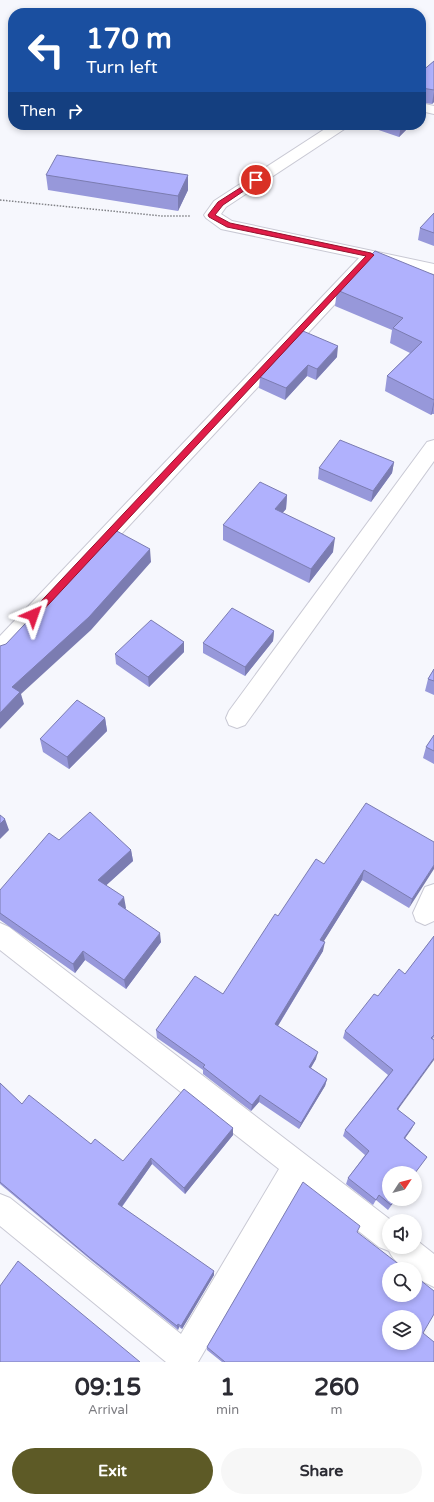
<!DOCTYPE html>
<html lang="en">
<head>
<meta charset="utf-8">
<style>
  body { margin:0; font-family:"Varela Round",sans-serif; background:#f7f7f7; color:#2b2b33; height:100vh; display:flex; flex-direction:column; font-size:15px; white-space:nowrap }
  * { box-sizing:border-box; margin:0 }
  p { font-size:13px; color:#7c7c81 }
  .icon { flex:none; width:22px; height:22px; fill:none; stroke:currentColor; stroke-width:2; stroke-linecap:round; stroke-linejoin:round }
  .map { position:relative; height:1362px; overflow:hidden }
  .panel { display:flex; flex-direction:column; background:#fff; flex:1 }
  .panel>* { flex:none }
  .hud { position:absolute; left:8px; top:8px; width:418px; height:122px; border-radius:16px; box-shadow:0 2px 6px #0003; background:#1a4fa0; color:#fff; overflow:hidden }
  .needle { width:26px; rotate:54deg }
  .tools { position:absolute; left:382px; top:1166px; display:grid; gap:8px }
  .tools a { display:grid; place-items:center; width:40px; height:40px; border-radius:50%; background:#fff; box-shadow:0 2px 6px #0003; font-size:20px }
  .pin { position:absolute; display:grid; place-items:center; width:34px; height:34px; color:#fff; margin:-17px; border:2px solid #fff; border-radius:50%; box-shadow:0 1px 4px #0007 }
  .me { position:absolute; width:44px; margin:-22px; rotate:43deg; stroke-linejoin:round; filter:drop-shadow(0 0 3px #0008) }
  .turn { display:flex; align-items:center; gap:14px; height:84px; padding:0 12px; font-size:18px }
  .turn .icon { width:52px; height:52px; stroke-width:2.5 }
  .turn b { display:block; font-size:28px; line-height:34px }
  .then { display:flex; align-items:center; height:38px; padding:0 12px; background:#0003; gap:8px; font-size:15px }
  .eta { display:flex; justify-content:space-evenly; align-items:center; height:68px; text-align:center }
  .eta b { font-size:24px; font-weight:800; line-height:28px }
  .action { display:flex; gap:8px; margin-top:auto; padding:8px 12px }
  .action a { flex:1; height:46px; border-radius:24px; background:#5d5a26; color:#fff; font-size:16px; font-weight:800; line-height:46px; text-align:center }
  .action a+a { background:#f7f7f7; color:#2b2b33 }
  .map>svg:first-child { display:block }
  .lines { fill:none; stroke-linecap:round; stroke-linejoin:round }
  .street-casing { stroke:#c9c9d4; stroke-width:2 }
  .path { stroke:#818287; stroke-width:1.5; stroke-dasharray:1.5 1.5; stroke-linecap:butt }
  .street { fill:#fff; fill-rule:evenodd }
  .wall { fill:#9798da }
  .shaded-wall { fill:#7b7cb1 }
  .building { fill:#b0b1fd; stroke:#7b7cb1; fill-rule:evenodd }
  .route { fill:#e11d48; stroke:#92132f }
</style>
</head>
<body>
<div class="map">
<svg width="434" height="1362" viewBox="0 0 434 1362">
  <rect width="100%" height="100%" fill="#f6f7fd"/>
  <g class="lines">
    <g class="street-casing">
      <path id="street" d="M421,103L434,106V114L421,111Z
        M331,125H348L346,128L226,207L221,214L232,221L434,264V274L374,262L8,656L0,659V636L359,258L221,229L206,218L204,215L214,201Z
        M434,440V461L245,725L237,728L229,725L226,718L229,711L427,442Z
        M434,884V921L425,925L416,921L413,913L425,887Z
        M0,923L9,927L392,1221H389V1247H415V1239L434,1254V1287L424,1282L415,1276V1269C404,1269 394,1262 389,1251L379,1247L301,1186L198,1362H166L0,1226V1194L10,1198L181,1334L279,1169L0,950Z"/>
    </g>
    <path class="path" d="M0,200L162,216H191"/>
    <use href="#street" class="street"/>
  </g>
  <path class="wall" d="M434,61V102L432,104L425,103L423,113L421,115V72Z
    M364,125H411L399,137Z
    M46,175H188V190L178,211L48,190Z
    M434,213V246L418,240L420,228Z
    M434,275V414H432L431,415L385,391L387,376L410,353L390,343L392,330L335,306L337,290Z
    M337,357L316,380L307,376L285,400L259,388L260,377Z
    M394,462L392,473L371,502L318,479L319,468Z
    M287,495L286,509L282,513L333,552L309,583L223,540V525Z
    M274,631L273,641L245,676L203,653V643Z
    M184,652L149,687L116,664L115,654Z
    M434,669V695L425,691L428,679Z
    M105,718L107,731L69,769L43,752L40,739Z
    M434,735V764L423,758L426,747Z
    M59,840L131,850L133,861L106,885L126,908L125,909L161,942L126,989L85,960L75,973L0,920V890Z
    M434,842L409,908L362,880L323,942V951L278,1026L316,1059L311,1068L327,1079L325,1086L299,1129L259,1102L251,1111L203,1074V1070L157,1038L156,1030L223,994L278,916L324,864Z
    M434,936V1037L398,1110L415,1123L405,1138L427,1157L423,1162L389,1199H396L388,1210L376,1200L373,1205L346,1184L348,1178L365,1155L343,1136L345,1130L388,1075L343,1038L345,1031L405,974Z
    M0,1083L22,1104L91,1144L123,1161L233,1128V1135L185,1194L152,1164L122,1207L214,1275L182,1329L179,1327L178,1330L92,1261L0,1184Z
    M357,1232L423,1333L434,1362H222L207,1350V1347Z"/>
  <path class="shaded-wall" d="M434,91V102L432,104Z
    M425,99L423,113L421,115V104Z
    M401,125H411L399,137Z
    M188,175V190L178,211V196Z
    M338,346L337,357L316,380L317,369Z
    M308,365L307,376L285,400L286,388Z
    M434,400V404L432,414L431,415Z
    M394,462L392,473L371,502L373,491Z
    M287,495L286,509L274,523L275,509Z
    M335,538L333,552L309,583L311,569Z
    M150,549L151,562L91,630L21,694L24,704L0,729V713L12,687Z
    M274,631L273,641L245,676V667Z
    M184,642V652L149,687L148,677Z
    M105,718L107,731L69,769L67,757Z
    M5,819L9,830L0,839V824Z
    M131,850L133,861L100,891L98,880Z
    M434,865V869L409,908L412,899Z
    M364,870L362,880L319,949L320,940Z
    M124,897L126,908L120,915L118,904Z
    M160,933L161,942L126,989L124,980Z
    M325,942L323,951L274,1032L275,1024Z
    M83,951L85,960L75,973L73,964Z
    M318,1052L316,1059L307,1074L309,1067Z
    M434,1058V1060L394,1115L397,1109Z
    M327,1079L325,1086L299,1129L301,1123Z
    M260,1095L259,1102L251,1111L252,1105Z
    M415,1123L411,1130L401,1144L404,1138Z
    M233,1128V1135L185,1194L184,1188Z
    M151,1158L152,1164L120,1209L118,1204Z
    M214,1271V1275L182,1329L181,1326Z
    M178,1324L179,1327L178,1330L177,1326Z"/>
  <path class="building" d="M434,61V90L422,88V97L425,99L421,104V72Z
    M57,155L188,175L178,196L46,175Z
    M434,213V233L420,228Z
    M375,251L434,275V400L387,376L422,342L393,328L403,318L337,290Z
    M303,331L338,346L317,369L308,365L286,388L260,377Z
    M340,440L394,462L373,491L319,468Z
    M260,482L287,495L275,509L335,538L311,569L223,525Z
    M113,529L150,549L89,617L12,687L20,692L0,713V646L6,644L40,608L56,593L54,592Z
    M232,608L274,631L245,667L203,643Z
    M151,620L184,642L148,677L115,654Z
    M434,669V681L428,679Z
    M77,700L105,718L67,757L40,739Z
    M434,735V751L426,747Z
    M366,803L434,842V865L412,899L364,870L320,940L325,942L275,1024L318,1052L309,1067L327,1079L301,1123L260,1095L252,1105L203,1067L205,1065L156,1030L195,976L223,994L275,914L278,916L316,859L324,864Z
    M90,812L131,850L98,880L124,897L118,904L160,933L124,980L83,951L73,964L0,913V890L49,833L59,840Z
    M0,815L5,819L0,824Z
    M434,936V1035L431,1038L434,1040V1058L397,1109L415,1123L404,1138L427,1157L415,1173H389V1199H396L391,1205L379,1195L376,1200L348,1178L369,1151L345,1130L393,1070L345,1031L374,994L378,996L399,969L405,974Z
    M0,1083L22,1104L29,1095L91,1144L95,1139L123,1161L184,1089L233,1128L184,1188L151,1158L118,1204L214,1271L181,1326L178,1324L177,1326L89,1257L0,1182Z
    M303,1182L360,1226L357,1232L405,1269H389V1295H415V1276L434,1291V1314L423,1333L434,1342V1362H225L207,1347ZM389,1317H415V1343H389Z
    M18,1261L140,1362H0V1286Z"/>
  <path class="route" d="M254,179L260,180L223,205L215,215L230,223L371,253L374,255L36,618H30L28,615L30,613L366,256L227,227L209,217L208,215L218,202Z"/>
</svg>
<div class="tools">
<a><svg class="needle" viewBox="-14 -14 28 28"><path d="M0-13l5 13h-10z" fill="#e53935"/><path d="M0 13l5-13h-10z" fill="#7c7c81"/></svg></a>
<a><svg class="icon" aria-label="sound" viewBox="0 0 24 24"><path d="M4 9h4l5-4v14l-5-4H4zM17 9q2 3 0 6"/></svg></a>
<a><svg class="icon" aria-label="search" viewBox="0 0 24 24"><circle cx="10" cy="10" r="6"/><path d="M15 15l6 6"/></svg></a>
<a><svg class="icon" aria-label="layers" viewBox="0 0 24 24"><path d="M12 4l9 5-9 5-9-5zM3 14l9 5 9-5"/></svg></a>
</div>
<div class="pin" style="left:256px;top:180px;background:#d93025"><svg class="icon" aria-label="arrive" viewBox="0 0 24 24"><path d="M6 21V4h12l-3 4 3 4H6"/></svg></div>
<svg class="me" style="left:33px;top:615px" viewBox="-20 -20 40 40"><path d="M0-17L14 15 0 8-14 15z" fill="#e11d48" stroke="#fff" stroke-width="4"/></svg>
<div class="hud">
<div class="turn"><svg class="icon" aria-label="left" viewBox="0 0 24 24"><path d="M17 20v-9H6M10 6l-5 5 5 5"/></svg><div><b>170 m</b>Turn left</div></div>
<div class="then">Then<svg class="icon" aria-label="right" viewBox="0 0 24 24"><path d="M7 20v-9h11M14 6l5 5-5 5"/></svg></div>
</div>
</div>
<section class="panel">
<div class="eta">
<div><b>09:15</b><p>Arrival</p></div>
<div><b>1</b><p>min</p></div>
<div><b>260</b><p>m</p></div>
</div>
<div class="action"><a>Exit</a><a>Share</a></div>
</section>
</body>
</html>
